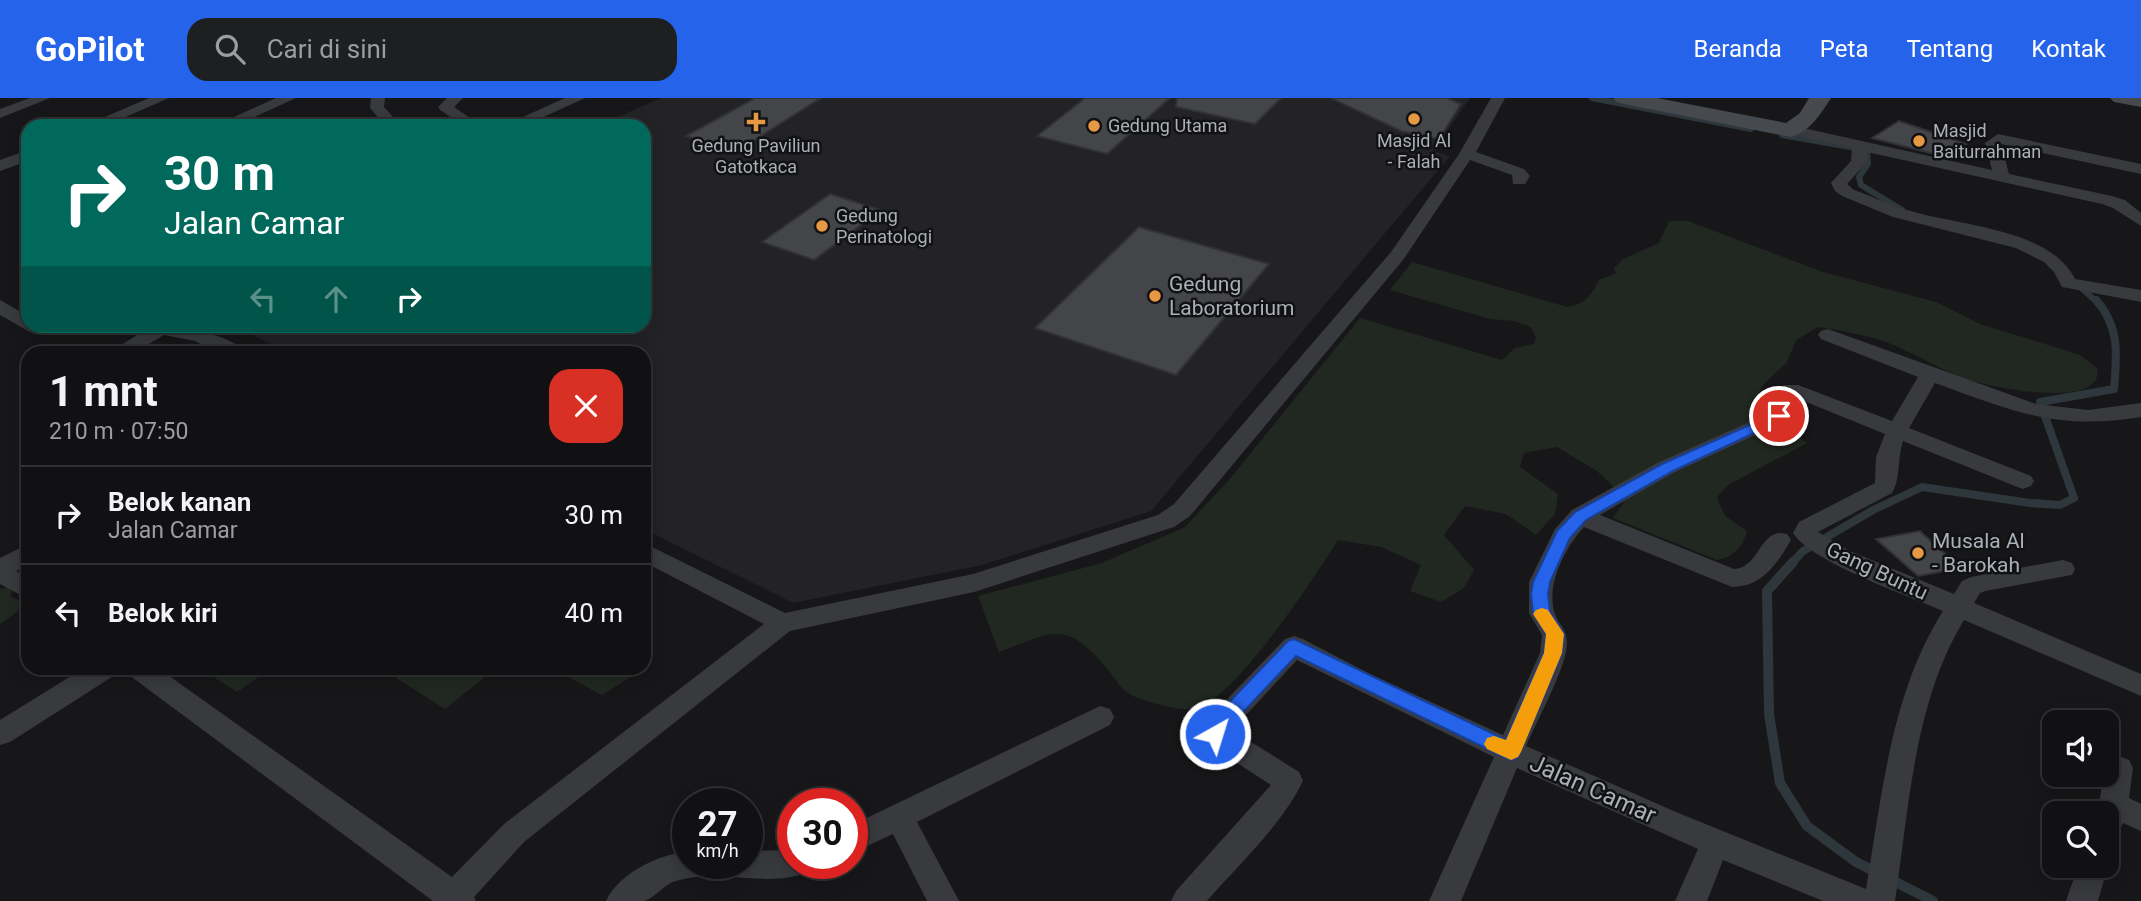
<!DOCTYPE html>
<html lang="id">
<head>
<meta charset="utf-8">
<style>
  body { margin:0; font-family:Roboto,sans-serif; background:#1e1f21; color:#f1f3f6; height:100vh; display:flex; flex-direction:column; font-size:26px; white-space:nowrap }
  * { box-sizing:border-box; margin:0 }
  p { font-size:23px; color:#9c9da0 }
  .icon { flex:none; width:38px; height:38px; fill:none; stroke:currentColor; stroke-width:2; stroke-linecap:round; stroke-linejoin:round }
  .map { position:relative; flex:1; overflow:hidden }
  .drawer { position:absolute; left:21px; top:248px; width:630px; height:329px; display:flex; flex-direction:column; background:#111113; border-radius:21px; box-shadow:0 4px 18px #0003,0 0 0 2px #303133 }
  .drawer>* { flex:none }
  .hud { position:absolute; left:21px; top:21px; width:630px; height:214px; border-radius:21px; box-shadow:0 4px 18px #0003,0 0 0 2px #303133; background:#00695c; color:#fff; overflow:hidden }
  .buttons { position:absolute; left:2042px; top:612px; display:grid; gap:14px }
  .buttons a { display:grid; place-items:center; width:77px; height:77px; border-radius:14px; background:#111113; box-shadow:0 4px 18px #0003,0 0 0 2px #303133; font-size:35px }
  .speed { position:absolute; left:672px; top:690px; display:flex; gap:14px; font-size:35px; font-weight:700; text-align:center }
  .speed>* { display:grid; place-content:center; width:91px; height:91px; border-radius:50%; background:#111113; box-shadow:0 4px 18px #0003,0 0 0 2px #303133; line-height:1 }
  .speed small { font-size:18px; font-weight:400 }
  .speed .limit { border:10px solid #d22; background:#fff; color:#111 }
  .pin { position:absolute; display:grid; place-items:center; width:60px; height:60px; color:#fff; margin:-30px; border:4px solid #fff; border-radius:50%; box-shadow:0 2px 7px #0007 }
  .me { position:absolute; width:77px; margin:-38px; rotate:39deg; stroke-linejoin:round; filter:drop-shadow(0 0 5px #0008) }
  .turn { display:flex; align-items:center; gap:24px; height:147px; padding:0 28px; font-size:32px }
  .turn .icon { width:91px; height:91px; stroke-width:2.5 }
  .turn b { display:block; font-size:49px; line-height:60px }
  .lanes { display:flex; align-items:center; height:66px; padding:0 28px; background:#0003; justify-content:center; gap:35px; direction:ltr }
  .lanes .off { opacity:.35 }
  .round { display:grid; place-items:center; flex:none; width:74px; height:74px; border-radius:21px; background:#1e1f21 }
  .head { display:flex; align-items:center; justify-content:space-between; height:119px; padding:0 28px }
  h1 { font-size:42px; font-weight:700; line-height:52px }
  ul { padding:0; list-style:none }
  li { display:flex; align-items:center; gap:21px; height:98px; padding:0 28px; border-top:2px solid #303133 }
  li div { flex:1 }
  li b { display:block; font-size:26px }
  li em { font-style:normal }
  header { display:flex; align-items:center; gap:42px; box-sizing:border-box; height:98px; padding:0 35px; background:#2563eb; color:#fff }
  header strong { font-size:33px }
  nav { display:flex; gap:38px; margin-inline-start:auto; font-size:24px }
  .search { width:490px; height:63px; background:#1e1f21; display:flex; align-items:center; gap:18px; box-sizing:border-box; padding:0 24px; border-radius:21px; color:#9c9da0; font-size:26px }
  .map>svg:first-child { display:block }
  .built { fill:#232326 }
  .green { fill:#212821 }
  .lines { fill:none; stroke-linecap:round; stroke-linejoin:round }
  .stream-far2 { stroke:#2e373c; stroke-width:6 }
  .stream-far1 { stroke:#2e373c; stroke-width:8 }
  .stream { stroke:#2e373c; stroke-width:10 }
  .building { fill:#444549; stroke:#313235; stroke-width:2 }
  .minor { fill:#383a3d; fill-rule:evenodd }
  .secondary { fill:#46494d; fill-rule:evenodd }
  .route { fill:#2563eb; stroke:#184099; stroke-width:2 }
  .slow { fill:#f59e0b }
  .poi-dot { fill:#e69942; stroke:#121214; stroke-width:2.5 }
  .labels { text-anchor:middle; stroke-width:5; stroke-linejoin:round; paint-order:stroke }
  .far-poi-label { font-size:18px; fill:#aab0b8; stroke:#121214; text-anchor:start }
  .poi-label { font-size:21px; fill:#aab0b8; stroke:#121214; text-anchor:start }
  .street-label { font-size:21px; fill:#aab0b8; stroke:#121214 }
  .near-street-label { font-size:24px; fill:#aab0b8; stroke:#121214 }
</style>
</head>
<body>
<header>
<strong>GoPilot</strong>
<div class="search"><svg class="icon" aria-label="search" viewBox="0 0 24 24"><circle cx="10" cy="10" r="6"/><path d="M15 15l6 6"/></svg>Cari di sini</div>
<nav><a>Beranda</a><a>Peta</a><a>Tentang</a><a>Kontak</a></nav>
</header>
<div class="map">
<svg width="2141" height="803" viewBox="0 0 2141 803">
  <rect width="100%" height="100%" fill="#171719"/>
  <path class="built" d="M661,0H1470L1433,53L1450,58L1151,413L982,467L793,505L644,431V256L290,255L234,228H644V28H597Z"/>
  <path class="green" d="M1669,123H1688L1823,174L1936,204L1980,226L2080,257L2097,270C2106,313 1990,289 1969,282C1942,273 1918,257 1891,246C1868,237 1843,233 1818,229L1796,242L1787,264L1763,287L1753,310L1807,345L1728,387L1717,399L1725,418L1747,433C1742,450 1735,458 1717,462L1613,420L1626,401L1597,373L1557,349L1524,355L1520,369L1558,396L1555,416L1536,437L1506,416L1465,408L1444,437L1474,472L1464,490L1441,504L1410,493L1421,467L1381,449L1338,442C1315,478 1234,604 1193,611C1180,613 1143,603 1131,597C1122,593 1115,580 1109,573C1067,522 1056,532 999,554L978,498L1102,465L1185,429L1228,383L1360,220L1502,262L1515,250L1534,246L1536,240L1531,229L1514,223L1490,221L1390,192L1412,164L1567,209C1586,205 1590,199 1599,182L1616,175L1614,170L1623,161L1659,145Z
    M10,489L12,492L10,498L21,504L17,514L0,526V491Z
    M201,571H270L237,594Z
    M382,571H495L445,611Z
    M553,571H643L602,597Z"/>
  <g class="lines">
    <path class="stream-far2" d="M1592,0L1751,31
      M1782,37L1867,52L1868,66L1859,79L1861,87L1902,112
      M2079,188L2097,204"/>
    <path class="stream-far1" d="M1791,466L1803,453L1873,412L1922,389L2030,405L2060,407L2074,400L2040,304L2114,291C2117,257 2120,229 2096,202"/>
    <path class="stream" d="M1793,464L1767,493L1769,616L1780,685L1807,728L1856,764L1933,803"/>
  </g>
  <path class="building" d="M755,0H821L737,53L686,38Z
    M1085,0H1170L1107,56L1037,38Z
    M1177,0H1281L1255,26L1176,9Z
    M1331,0H1447L1461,6L1439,41L1401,33Z
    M1899,23L1966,46L1946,59L1872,40Z
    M830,96L881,112L814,162L762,144Z
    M1139,129L1269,166L1176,277L1035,230Z
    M1920,433L1924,437L1961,470L1918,478L1876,441Z"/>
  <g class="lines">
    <path class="minor" d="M30,0H50L0,20V11Z
      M149,0H169L105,28H84Z
      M276,0H296L235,28H214Z
      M371,0H385L384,9L401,28H385L370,10Z
      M447,0H463L454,9L482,28H464L440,12L438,9Z
      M565,0H585L524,28H503Z
      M1491,0H1505L1476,54L1524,71L1530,78L1525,86H1513L1512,77L1470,62L1403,162L1190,418L1174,429L974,494L790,533L524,744L474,799L476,803H433L129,577L125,570H158L452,779L504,726L764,526L644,464V445L785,515L973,476L1158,417L1174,406L1391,154L1459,56Z
      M1790,27L1992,72L1985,45L1998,36L2141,66V76L2001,46L2009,76L2112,98L2125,102L2141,115V128L2113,110L2102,106L1867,54V64L1847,86L1854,92C1871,98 1887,106 1904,111C1955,128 2049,129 2075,181L2141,192V204L2062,189L2054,174L2044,164L2016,150L1893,119L1842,98L1835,93L1831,85L1851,63L1852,50L1785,35L1782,32Z
      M28,52V63L0,73V62Z
      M0,202L28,218V228C77,228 215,217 248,256H221L195,243L164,237L132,256H107L137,237L30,234L0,217Z
      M1828,231L2036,306L2088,312L2141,305V319C2057,333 2012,313 1935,285L1909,330L2031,378L2034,383L2031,388L2023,391L2015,388L1903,343C1897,361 1901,380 1892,395L1818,434L1850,453L1954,496L1962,483L1971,479L2063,462L2072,465L2075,471L2072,477L1985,493L1980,495L1974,505L2141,576V598L1964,522C1914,604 1909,710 1895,803H1823L1723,762L1707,803H1675L1698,751L1517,670L1461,803H1429L1494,659L1297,562L1232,632L1299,674L1303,683C1281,728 1240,765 1207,803H1171L1176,793L1271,687L1205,644L1201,636L1207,622L1285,541L1294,538L1303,541L1370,576L1503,637L1540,555L1542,537L1529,515V484L1555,431L1572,412L1659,364L1779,311L1786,313L1790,318L1786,323L1675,374L1600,417L1734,471C1760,470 1760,428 1787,436L1791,442C1777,466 1762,489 1732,489L1584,429C1565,450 1547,484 1554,513C1559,530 1570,530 1566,553C1562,577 1537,623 1526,648L1676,714L1866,791C1882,697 1891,595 1943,513C1909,498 1811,464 1793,435L1799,424L1875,385L1876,359L1885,336L1784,295L1781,291L1784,287H1798L1892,323L1918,279L1821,241L1818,237L1821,233Z
      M28,446V466L16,473L28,480V501L0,486V460Z
      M84,570H119L115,577L10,644L0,647V622Z
      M1100,608L1110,611L1114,619L1110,627L917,724L959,803H927L893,736L852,755V727Z
      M2119,658L2129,662L2133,670L2129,700L2141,706V733L2123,725L2117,738L2107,742V716H2097L2104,677H2107L2109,662Z
      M793,752V765H810L806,775C764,790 718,770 676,783C664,786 656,799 645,803C635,803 617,803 606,803C619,775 659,756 688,754V765H747V753Z
      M2107,765L2108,768L2098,803H2066L2078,768H2107Z"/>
    <path class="secondary" d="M1613,0H1657L1786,25L1800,15L1809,0H1831C1820,17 1810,34 1790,39L1624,6L1617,4Z
      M2110,0H2141V9L2114,4Z"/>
  </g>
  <path class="route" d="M1779,314L1784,315L1786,318L1784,321L1673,373L1586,422L1570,440L1550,484L1548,496L1550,514L1564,536L1562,555L1518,659L1511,662L1504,659L1296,558L1225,633L1222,641L1215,644L1208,641L1205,636L1210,624L1288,543L1294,541L1506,642L1544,555L1546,536L1533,515L1531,496L1533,484L1557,433L1575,414L1662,366Z"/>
  <path class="slow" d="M1542,510L1548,512L1564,536L1562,555L1521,654L1518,659L1511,662L1487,651L1484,646L1487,640L1494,638L1506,642L1544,555L1546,536L1533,516L1536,512Z"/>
  <g class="poi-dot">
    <circle cx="1414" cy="21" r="7"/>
    <path d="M752.5 13.5h7v7h7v7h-7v7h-7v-7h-7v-7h7z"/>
    <circle cx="1094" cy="28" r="7"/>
    <circle cx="1919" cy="43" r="7"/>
    <circle cx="822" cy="128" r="7"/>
    <circle cx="1155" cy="198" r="7"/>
    <circle cx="1918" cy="455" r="7"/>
  </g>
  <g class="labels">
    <g class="far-poi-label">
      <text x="1108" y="34">Gedung Utama</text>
      <text x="1933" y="39">Masjid<tspan x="1933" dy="21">Baiturrahman</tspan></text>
      <text x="1414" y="49" text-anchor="middle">Masjid Al<tspan x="1414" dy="21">- Falah</tspan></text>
      <text x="756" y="54" text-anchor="middle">Gedung Paviliun<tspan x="756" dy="21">Gatotkaca</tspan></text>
      <text x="836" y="124">Gedung<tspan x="836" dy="21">Perinatologi</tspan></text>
    </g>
    <g class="poi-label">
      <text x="1169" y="193">Gedung<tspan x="1169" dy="24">Laboratorium</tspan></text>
      <text x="1932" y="450">Musala Al<tspan x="1932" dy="24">- Barokah</tspan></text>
    </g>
    <g class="street-label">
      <text transform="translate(1877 473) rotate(25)" y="7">Gang Buntu</text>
    </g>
    <g class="near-street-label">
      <text transform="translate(1593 691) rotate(24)" y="8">Jalan Camar</text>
    </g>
  </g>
</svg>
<div class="buttons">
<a><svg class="icon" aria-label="sound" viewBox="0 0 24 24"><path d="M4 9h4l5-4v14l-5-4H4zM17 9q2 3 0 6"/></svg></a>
<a><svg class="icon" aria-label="search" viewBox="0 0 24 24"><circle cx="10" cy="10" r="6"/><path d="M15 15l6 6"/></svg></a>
</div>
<div class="speed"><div>27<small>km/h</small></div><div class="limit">30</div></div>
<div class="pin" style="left:1779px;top:318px;background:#d93025"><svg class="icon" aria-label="arrive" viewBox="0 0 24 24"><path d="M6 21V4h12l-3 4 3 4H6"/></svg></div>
<svg class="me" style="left:1215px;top:636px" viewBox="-20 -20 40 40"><circle r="17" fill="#2563eb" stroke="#fff" stroke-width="3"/><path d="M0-11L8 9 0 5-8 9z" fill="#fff"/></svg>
<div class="hud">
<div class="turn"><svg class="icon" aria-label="right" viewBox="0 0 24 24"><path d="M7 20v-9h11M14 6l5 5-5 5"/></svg><div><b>30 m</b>Jalan Camar</div></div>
<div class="lanes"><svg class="icon off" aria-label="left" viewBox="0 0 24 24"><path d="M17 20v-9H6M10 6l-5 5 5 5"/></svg><svg class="icon off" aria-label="ahead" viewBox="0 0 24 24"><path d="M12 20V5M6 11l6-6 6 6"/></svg><svg class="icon" aria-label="right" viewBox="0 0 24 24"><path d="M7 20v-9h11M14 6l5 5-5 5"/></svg></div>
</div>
<section class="drawer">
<div class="head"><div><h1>1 mnt</h1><p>210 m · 07:50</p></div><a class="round" style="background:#d93025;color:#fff"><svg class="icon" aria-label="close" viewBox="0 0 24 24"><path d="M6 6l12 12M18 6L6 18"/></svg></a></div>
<ul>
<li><svg class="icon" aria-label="right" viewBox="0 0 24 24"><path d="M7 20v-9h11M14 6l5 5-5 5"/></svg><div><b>Belok kanan</b><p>Jalan Camar</p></div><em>30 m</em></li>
<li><svg class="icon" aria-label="left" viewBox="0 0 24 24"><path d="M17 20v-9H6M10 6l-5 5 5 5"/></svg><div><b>Belok kiri</b></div><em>40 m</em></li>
</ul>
</section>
</div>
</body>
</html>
